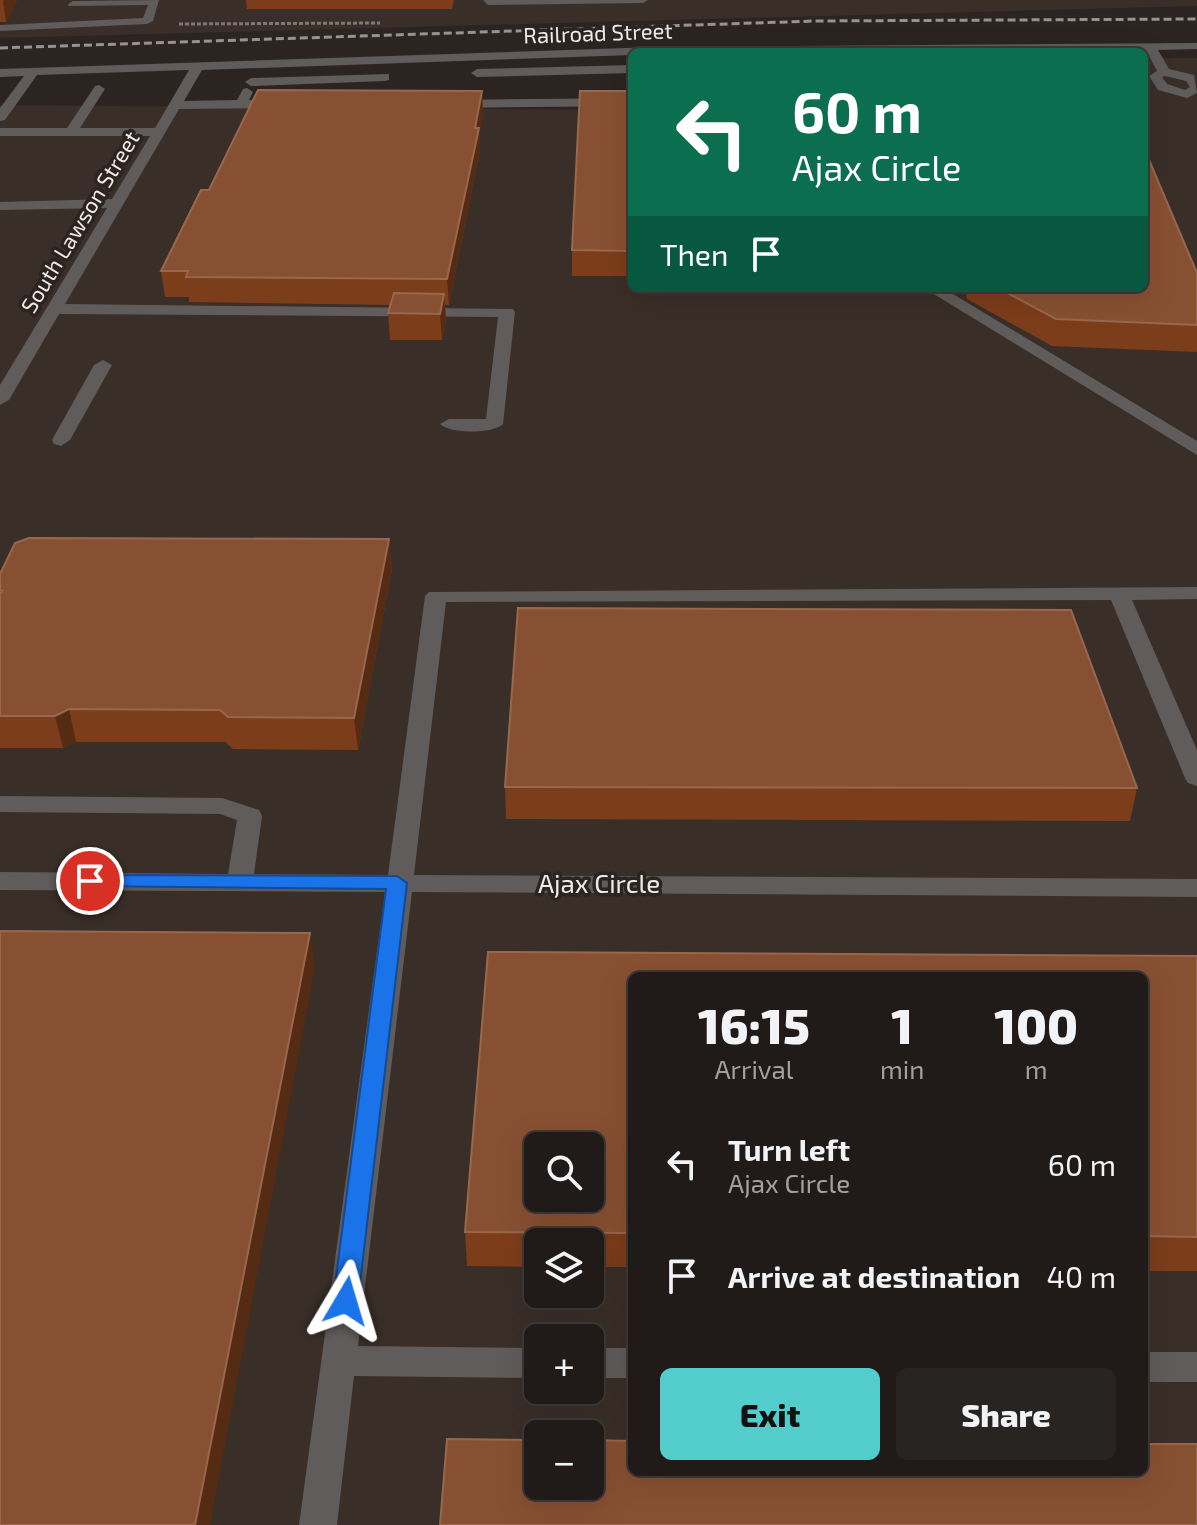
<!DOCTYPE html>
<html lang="en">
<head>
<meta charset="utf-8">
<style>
  body { margin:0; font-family:"Exo 2",sans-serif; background:#282422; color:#f1f3f6; height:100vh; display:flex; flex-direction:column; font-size:30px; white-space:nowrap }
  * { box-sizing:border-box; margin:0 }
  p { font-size:26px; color:#a2a1a2 }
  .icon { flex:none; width:44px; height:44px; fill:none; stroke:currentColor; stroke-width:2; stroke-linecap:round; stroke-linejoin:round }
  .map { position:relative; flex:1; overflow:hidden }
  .details { position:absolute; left:628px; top:972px; width:520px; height:504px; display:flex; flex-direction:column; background:#201b19; border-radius:12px; box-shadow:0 8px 32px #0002,0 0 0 2px #3d3938 }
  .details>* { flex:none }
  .guide { position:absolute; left:628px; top:48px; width:520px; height:244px; border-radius:12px; box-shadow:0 8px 32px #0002,0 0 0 2px #3d3938; background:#0b6e4f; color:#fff; overflow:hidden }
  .controls { position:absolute; left:524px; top:1132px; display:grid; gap:16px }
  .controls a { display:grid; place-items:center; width:80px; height:80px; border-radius:12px; background:#201b19; box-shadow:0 8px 32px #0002,0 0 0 2px #3d3938; font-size:40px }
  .pin { position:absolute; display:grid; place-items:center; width:68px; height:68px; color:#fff; margin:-34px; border:4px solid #fff; border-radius:50%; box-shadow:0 2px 8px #0007 }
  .me { position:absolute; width:88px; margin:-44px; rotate:7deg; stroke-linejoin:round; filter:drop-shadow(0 0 6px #0008) }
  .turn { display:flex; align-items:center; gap:28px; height:168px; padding:0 32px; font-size:36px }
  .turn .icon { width:104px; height:104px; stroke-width:2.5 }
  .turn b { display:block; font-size:56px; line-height:68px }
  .then { display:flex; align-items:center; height:76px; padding:0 32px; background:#0003; gap:16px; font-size:30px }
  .eta { display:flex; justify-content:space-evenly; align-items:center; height:136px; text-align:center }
  .eta b { font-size:48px; font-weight:800; line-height:56px }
  .action { display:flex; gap:16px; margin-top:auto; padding:16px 32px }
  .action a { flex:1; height:92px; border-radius:12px; background:#52cdcc; color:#111; font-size:32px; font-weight:800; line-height:92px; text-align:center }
  .action a+a { background:#282422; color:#f1f3f6 }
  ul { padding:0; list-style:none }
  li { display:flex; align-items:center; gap:24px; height:112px; padding:0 32px }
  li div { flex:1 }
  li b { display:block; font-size:30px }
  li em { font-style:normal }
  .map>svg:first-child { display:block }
  .built { fill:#3a2e28; fill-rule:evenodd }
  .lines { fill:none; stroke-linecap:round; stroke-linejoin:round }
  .path { stroke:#7e7875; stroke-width:3; stroke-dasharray:4 2; stroke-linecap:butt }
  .minor { fill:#605c5b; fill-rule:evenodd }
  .rail { stroke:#989290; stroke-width:3; stroke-dasharray:8 4; stroke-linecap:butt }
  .wall { fill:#7c3d1b; fill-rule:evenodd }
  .shaded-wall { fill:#562b14 }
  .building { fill:#885032; stroke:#98684e; stroke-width:2; fill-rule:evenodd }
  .route { fill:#1a73e8; stroke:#114b97; stroke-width:2 }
  .labels { text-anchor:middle; stroke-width:7; stroke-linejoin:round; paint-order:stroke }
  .far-street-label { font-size:22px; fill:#f0ebe9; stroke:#2b2421 }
  .street-label { font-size:26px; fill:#f0ebe9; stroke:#2b2421 }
</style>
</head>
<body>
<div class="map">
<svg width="1197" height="1525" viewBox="0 0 1197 1525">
  <rect width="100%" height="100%" fill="#2b2421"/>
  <path class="built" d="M0,0H1197V6L0,38Z
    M1144,58H1197V1525H0V105L632,110V288H1144ZM632,976H1144V1472H632ZM538,1146H590V1198H538ZM538,1242H590V1294H538ZM538,1338H590V1390H538ZM538,1434H590V1486H538Z"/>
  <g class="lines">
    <path class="path" d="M179,24L380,23"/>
    <path class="minor" d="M159,0L153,21L147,24L0,31V25L143,18L148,5L69,6L68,4L73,1Z
      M483,0H648L643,3L488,5Z
      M1197,43V49L1158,50L1169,69L1194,75L1197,93L1187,98L1158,90L1149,76L1157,71L1146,50L632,52V55L202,70L184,101L237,100L243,89L247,88L253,92L249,100H283L289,104L283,108L179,109L65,304L513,309L515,312L503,424C493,434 450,434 440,424L449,419H486L498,317L59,314L9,400L0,405V385L107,208L0,210V202L112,199L150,136H0V128H67L95,86L99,85L105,89L80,128H155L189,70L37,75L5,120L0,121V108L24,76L0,77V69L657,47ZM1165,76L1186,81L1190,87L1185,90L1167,84L1162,77Z
      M632,65V73L477,77L471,73L477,69Z
      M389,74V80L385,81L251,86L245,82L251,78Z
      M632,98V106L451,108L445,104L451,100Z
      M924,288H943L1197,441V455Z
      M103,360L112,365L70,440L61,446L54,444L52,440L94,365Z
      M1197,587V599L1132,600L1197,750V786L1188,783L1185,778L1111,600L446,602L414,875L1197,879V897L412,892L358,1346L538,1348V1378L354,1376L337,1525H299L385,892L0,890V872L228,874L237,820L220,814L0,812V796L222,798L259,810L262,816L254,874L388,875L425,596L429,592Z
      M590,1348H632V1378H590Z
      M1144,1352H1197V1382H1144Z"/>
    <path class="rail" d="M0,48L815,21L1197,19"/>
  </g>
  <path class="wall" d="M0,0H17L6,22H0Z
    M246,0H454L452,9H247Z
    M482,91L483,113L480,131V150L449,305H445L446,320L442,340H390L388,313L391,305L189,302V297H165L161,271L209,190Z
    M632,91V276H572V250Z
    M1197,273V352L1052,346L967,299L965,288H1144Z
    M389,539L392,569L358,750L233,749L225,742H76L63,748H0V574Z
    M505,787L1137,788L1130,821L506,819Z
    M488,952L1197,956V1271H1144V976H632V1267H590V1242H538V1267L467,1266L465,1232ZM538,1146H590V1198H538Z"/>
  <path class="shaded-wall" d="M4,0H17L6,22L3,2Z
    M482,91L483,113L480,131V150L449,305L447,279Z
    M444,294L446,320L442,340L440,314Z
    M389,539L392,569L358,750L354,718Z
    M69,709L76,742L63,748L55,716Z
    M310,933L315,967L210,1525H195Z"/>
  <path class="building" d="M258,90L482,91L475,128H479L447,279L186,277L188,271H161L201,190H209Z
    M580,91H632V251L572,250Z
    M1144,148L1197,273V325L1056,319L998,288H1144Z
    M394,293L444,294L440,314L388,313Z
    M29,538L389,539L354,718L228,717L220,710L69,709L55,716H0V594L2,591L0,590V574L15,543Z
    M518,608L1071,610L1137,788L505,787Z
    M0,931L310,933L195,1525H0Z
    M488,952L1197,956V1237L1144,1236V976H632V1233L465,1232ZM538,1146H590V1198H538Z
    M447,1439L538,1440V1486H590V1440L632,1441V1472H1144V1444H1197V1525H440Z"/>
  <path class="route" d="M90,875L397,876L407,883L358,1301L355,1309L346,1312L337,1309L333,1301L386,889L83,886L80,881Z"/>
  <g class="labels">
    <g class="far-street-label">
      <text transform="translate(598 33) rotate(-2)" y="8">Railroad Street</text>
      <text transform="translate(80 222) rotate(-59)" y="8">South Lawson Street</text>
    </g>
    <g class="street-label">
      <text x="599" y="893">Ajax Circle</text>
    </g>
  </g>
</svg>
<div class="controls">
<a><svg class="icon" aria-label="search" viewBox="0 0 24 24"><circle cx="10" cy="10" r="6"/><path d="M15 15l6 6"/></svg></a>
<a><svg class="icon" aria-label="layers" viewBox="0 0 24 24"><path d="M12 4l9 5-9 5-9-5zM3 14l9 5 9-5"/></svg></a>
<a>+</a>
<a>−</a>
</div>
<div class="pin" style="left:90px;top:881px;background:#d93025"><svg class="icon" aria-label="arrive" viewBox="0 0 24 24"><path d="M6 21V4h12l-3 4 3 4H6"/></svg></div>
<svg class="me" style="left:346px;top:1301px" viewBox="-20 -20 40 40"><path d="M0-17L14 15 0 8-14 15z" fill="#1a73e8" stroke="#fff" stroke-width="4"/></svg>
<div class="guide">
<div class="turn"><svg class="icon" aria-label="left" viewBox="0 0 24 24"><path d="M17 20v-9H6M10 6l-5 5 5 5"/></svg><div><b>60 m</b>Ajax Circle</div></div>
<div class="then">Then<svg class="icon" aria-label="arrive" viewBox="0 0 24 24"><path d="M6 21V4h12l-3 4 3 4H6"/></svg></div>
</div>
<section class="details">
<div class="eta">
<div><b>16:15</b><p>Arrival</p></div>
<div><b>1</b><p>min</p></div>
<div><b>100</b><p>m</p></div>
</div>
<ul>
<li><svg class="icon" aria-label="left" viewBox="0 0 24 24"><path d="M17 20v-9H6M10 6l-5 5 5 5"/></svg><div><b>Turn left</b><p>Ajax Circle</p></div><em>60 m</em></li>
<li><svg class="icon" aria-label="arrive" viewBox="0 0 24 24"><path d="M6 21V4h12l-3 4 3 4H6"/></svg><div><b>Arrive at destination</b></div><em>40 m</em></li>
</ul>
<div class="action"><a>Exit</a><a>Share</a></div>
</section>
</div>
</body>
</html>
